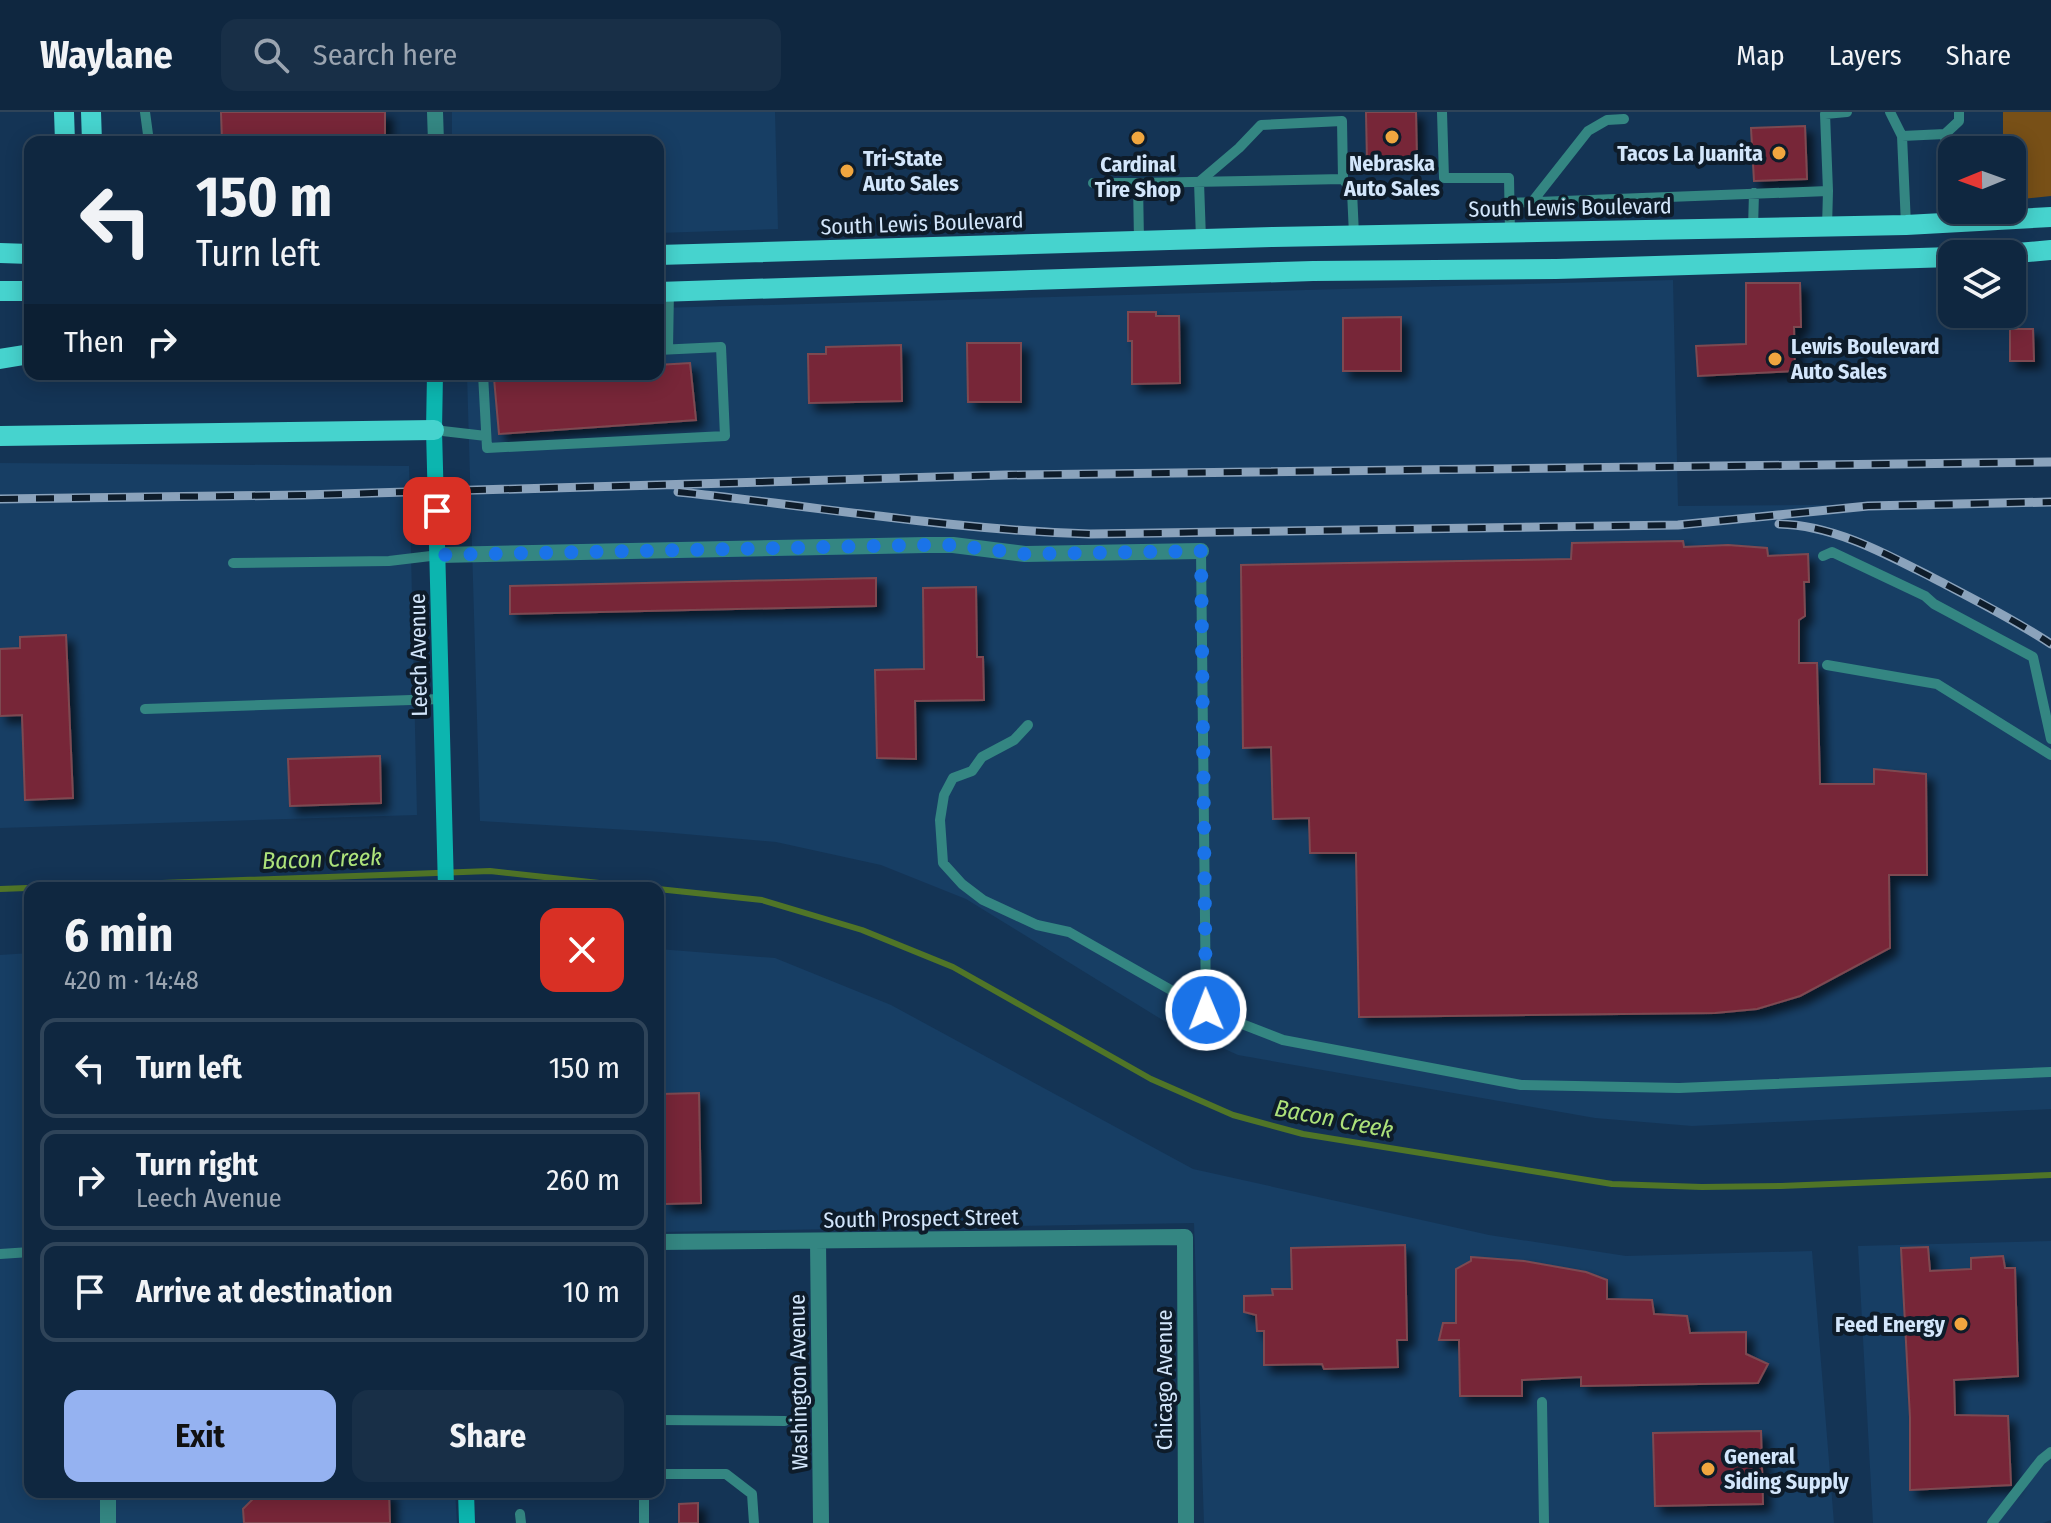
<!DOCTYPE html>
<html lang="en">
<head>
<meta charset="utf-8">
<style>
  body { margin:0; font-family:"Fira Sans Condensed",sans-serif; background:#182f47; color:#f1f3f6; height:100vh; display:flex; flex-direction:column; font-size:30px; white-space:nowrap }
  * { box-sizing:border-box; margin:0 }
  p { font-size:26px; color:#9ba5b1 }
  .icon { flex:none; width:44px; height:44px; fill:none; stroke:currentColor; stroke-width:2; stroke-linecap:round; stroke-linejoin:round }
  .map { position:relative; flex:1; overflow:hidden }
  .drawer { position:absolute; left:24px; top:770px; width:640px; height:616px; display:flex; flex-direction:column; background:#0f2740; border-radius:16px; box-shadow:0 4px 20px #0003,0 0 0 2px #2f4459 }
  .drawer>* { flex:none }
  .hud { position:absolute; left:24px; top:24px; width:640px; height:244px; border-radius:16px; box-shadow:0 4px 20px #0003,0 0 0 2px #2f4459; background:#0f2740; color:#f1f3f6; overflow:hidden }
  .needle { width:52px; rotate:269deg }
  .tools { position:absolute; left:1938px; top:24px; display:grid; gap:16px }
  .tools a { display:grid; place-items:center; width:88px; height:88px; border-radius:16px; background:#0f2740; box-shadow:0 4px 20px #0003,0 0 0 2px #2f4459; font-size:40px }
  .pin { position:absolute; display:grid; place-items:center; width:68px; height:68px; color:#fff; margin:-34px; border-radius:16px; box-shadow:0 4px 12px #0006 }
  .me { position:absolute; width:88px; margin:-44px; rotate:359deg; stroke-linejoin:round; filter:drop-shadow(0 0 6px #0008) }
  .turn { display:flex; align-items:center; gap:28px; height:168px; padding:0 40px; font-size:36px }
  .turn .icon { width:104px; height:104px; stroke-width:2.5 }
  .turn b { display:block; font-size:56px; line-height:68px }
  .then { display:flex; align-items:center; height:76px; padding:0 40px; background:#0003; gap:16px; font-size:30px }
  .round { display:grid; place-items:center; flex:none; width:84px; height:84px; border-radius:16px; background:#182f47 }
  .head { display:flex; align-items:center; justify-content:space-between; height:136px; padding:0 40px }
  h1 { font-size:48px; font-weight:700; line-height:60px }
  .action { display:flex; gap:16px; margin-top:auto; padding:16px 40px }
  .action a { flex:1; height:92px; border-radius:16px; background:#95b2f1; color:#111; font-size:32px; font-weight:700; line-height:92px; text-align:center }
  .action a+a { background:#182f47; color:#f1f3f6 }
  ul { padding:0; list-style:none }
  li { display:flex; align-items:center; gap:24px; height:100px; margin:0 16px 12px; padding:0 24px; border:4px solid #2f4459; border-radius:16px }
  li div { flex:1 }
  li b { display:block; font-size:30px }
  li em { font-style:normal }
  header { display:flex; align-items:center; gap:48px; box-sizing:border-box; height:112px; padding:0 40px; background:#0f2740; border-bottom:2px solid #2f4459 }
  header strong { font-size:38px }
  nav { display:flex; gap:44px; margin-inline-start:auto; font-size:28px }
  .search { width:560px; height:72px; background:#182f47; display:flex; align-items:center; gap:20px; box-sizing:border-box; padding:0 28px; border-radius:16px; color:#9ba5b1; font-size:30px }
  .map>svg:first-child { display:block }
  .built { fill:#173e64 }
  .green { fill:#785017 }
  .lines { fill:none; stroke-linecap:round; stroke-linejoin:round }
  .stream { stroke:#507527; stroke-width:6 }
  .building { fill:#772537; stroke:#7d4951; stroke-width:2; filter:url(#shadow) }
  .service { stroke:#348682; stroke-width:10 }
  .minor { stroke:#348682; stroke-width:16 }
  .tertiary { stroke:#348682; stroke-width:16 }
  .secondary { stroke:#0cb5af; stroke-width:16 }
  .primary { stroke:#46d3ce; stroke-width:20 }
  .rail-casing { stroke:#8ba3bc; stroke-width:9 }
  .rail { stroke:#0e1c2a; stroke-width:6; stroke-dasharray:18; stroke-linecap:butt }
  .route { stroke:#1a73e8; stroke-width:14; stroke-dasharray:0 25.2 }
  .poi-dot { fill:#f0a63f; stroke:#0e1c2a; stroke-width:3 }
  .labels { text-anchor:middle; stroke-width:8; stroke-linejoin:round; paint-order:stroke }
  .poi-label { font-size:22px; font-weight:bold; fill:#d3e6fb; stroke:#0e1c2a; text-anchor:start }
  .street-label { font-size:22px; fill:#d3e6fb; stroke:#0e1c2a }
  .water-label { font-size:24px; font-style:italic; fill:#ade27a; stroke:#0e1c2a }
</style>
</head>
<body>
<header>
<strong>Waylane</strong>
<div class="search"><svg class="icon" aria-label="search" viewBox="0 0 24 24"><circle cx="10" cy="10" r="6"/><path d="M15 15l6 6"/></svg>Search here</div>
<nav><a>Map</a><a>Layers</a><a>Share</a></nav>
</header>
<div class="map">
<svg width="2051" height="1411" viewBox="0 0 2051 1411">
  <defs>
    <filter id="shadow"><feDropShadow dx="7" dy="7" stdDeviation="4" flood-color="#0009"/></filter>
  </defs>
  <rect width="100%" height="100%" fill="#143455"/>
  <path class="built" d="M452,0H775L778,117L658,121V30H452Z
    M1673,168L1678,394L2051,391V997L1692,1014L1595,1006L1238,943L1169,912L966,787L881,753L776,730L662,720L480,709L467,262H658V196Z
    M0,351L409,354L417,703L0,716Z
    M658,837L775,846L891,893L1193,1057L1489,1123L1626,1144L1812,1139L1834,1411H1204L1194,1111L658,1120Z
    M30,841V1380H455L457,1411H0V843Z
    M2051,1129V1408L2043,1411H1873L1858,1134Z"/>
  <path class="green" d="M2003,0H2051V84L2012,88V38H2003Z"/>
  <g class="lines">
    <path class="stream" d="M0,777L490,759L645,776
      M658,777L762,788L862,818L953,855L1151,967L1233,1003L1303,1022L1612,1072L1702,1075L1781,1074L2051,1063"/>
  </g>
  <path class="building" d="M221,0H385V30H222Z
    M1366,0H1416L1417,49L1367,50Z
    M1805,14L1807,67L1754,69L1751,16Z
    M1746,171H1800L1801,215H1794L1795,259L1698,264L1696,234L1746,232Z
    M1128,200H1156V204H1179L1180,271L1132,272V229H1128Z
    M1401,205V259H1343V206Z
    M2010,217H2033L2034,249H2010Z
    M967,231H1021V290H968Z
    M901,233L902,289L809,291L808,242H826V235Z
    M690,251L696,308L499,322L494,266L543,262H658V253Z
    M1683,429L1684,435L1728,433L1767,436L1768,444L1808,442L1809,470H1804L1805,504L1799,508V551H1817L1820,672H1874V657L1926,662L1927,763H1889L1890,836L1800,884L1757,897L1715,901L1359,905L1356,741H1310L1309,706L1273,707L1271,635L1243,636L1241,453L1571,447L1572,431Z
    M876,466V494L510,502V474Z
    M976,475L977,545H983L984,588L915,589L916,647L877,646L875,558L924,557L923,476Z
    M66,523L73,686L25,688L22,603L0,604V537L20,536V525Z
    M380,644L381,691L290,694L288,647Z
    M699,981L701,1091L664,1092L661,982Z
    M1405,1133L1407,1228H1397L1398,1255L1324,1257L1322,1252L1264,1253V1219H1257L1256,1203L1244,1200V1184L1273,1183L1272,1177H1292L1291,1136Z
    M1928,1135L1930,1159L1971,1157V1146L2003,1144L2005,1156H2015L2018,1264L1954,1268L1955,1303L2008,1304L2011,1373L1910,1378V1305L1901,1136Z
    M1471,1145L1524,1149L1586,1160L1607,1168V1187L1652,1188L1654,1202L1687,1204L1690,1221L1746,1220V1242L1768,1252L1758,1271L1581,1274V1265L1522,1268V1284H1460L1459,1228H1439L1443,1211H1456V1157L1471,1149Z
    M1761,1319L1763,1392L1655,1394L1653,1321Z
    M260,1380H389L390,1411H244L243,1397Z
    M698,1391V1411H679V1392Z"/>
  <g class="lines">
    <path class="service" d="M145,0L149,30
      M1442,0L1444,66H1509L1510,120
      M1890,0L1902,24L1906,113
      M1945,22L1959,9V0
      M1902,24L1945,22L1951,110
      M1093,71H1138
      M1828,79L1825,2L1847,0
      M1532,90L1588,19L1607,8L1624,7
      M1509,91L1828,79L1827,115
      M1753,116L1754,81
      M1201,127L1199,70L1239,36L1261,13L1342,9L1343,67
      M1139,129L1138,71L1343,67L1352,79L1354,123
      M668,237L669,179
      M483,262L487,336L725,324L721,235L658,238
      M434,318L486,324
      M1201,439L1206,898
      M1823,444L1832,440L1925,484L1934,492L2033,545L2051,627
      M233,451L389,449L439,443
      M1827,553L1937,572L2051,643
      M145,597L441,587
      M1028,613L1014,628L982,645L972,659L953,666L944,683L940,708L943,751L962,772L983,788L1037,813L1069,820L1206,898L1283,928L1521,973L1679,976L2051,960
      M0,1142L30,1140
      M1542,1290L1544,1411
      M658,1308L785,1309
      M658,1362H726L752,1382L754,1411
      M644,1380V1411
      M520,1402L521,1411
      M1992,1411L2041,1348L2051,1340"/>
    <path class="minor" d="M439,443L926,433H953L1025,442L1201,439
      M818,1129L821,1411
      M658,1130L1185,1125L1186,1411
      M108,1380V1411"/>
    <path class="tertiary" d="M435,0L436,30"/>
    <path class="secondary" d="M435,262L434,318L446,776
      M466,1380L467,1411"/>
    <path class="primary" d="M64,0L65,30
      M91,0L92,30
      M0,141L30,142
      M2006,142L2051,138
      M658,143L1273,125L1906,113L2051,105
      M0,179H30
      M658,180L1313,159L1556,157L1952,145
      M0,247L30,242
      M0,324L434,318"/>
    <g class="rail-casing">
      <path id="rail" d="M678,380C816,394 952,418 1090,422L1678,413L1868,394L2051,390
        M0,387L303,383L1006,363L2051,350
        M1779,412C1835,413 1890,444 1939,469C1977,489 2015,508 2051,532"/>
    </g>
    <use href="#rail" class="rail"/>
  </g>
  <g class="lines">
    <path class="route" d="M437,399L439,443L926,433H953L1025,442L1201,439L1206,898"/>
  </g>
  <g class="poi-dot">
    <circle cx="1392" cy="25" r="8"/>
    <circle cx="1138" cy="26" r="8"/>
    <circle cx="1779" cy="41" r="8"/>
    <circle cx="847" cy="59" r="8"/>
    <circle cx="1775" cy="247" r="8"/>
    <circle cx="1961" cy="1212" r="8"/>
    <circle cx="1708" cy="1357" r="8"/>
  </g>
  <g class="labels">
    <g class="poi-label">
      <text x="1763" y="49" text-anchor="end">Tacos La Juanita</text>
      <text x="863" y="54">Tri-State<tspan x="863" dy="25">Auto Sales</tspan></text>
      <text x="1392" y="59" text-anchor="middle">Nebraska<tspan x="1392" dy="25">Auto Sales</tspan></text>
      <text x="1138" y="60" text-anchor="middle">Cardinal<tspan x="1138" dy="25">Tire Shop</tspan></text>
      <text x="1791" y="242">Lewis Boulevard<tspan x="1791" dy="25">Auto Sales</tspan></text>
      <text x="1945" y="1220" text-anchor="end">Feed Energy</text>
      <text x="1724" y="1352">General<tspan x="1724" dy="25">Siding Supply</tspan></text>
    </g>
    <g class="street-label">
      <text transform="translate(1570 95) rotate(-1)" y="8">South Lewis Boulevard</text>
      <text transform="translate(922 111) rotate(-2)" y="8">South Lewis Boulevard</text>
      <text transform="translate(418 543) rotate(-91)" y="8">Leech Avenue</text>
      <text transform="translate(921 1106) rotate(-1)" y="8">South Prospect Street</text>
      <text transform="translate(1164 1268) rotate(-90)" y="8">Chicago Avenue</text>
      <text transform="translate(798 1270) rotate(-91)" y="8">Washington Avenue</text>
    </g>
    <g class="water-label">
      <text transform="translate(322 747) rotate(-2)" y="8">Bacon Creek</text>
      <text transform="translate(1334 1007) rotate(11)" y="8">Bacon Creek</text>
    </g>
  </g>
</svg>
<div class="tools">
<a><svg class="needle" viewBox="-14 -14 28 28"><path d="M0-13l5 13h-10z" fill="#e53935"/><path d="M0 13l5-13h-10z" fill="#9ba5b1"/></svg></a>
<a><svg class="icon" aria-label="layers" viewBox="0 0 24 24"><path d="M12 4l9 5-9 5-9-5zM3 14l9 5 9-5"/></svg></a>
</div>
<div class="pin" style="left:437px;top:399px;background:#d93025"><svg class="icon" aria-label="arrive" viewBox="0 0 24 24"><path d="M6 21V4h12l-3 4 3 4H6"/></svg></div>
<svg class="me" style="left:1206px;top:898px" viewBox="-20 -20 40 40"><circle r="17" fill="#1a73e8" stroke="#fff" stroke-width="3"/><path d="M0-11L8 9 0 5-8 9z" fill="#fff"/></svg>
<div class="hud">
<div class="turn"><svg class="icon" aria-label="left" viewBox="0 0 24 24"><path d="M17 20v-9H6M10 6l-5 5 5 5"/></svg><div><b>150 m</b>Turn left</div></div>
<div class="then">Then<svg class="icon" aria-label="right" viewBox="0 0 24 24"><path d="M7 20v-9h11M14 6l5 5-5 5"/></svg></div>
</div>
<section class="drawer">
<div class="head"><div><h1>6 min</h1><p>420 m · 14:48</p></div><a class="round" style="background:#d93025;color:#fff"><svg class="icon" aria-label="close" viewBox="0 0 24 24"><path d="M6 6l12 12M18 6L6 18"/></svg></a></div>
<ul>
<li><svg class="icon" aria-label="left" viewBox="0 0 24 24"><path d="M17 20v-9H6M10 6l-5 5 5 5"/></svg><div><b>Turn left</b></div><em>150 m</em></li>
<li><svg class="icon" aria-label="right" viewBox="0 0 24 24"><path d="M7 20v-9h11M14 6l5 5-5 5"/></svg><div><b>Turn right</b><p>Leech Avenue</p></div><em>260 m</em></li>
<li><svg class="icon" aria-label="arrive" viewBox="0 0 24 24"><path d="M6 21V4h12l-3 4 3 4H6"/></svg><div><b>Arrive at destination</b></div><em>10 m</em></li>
</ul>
<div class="action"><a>Exit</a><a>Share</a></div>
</section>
</div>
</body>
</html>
